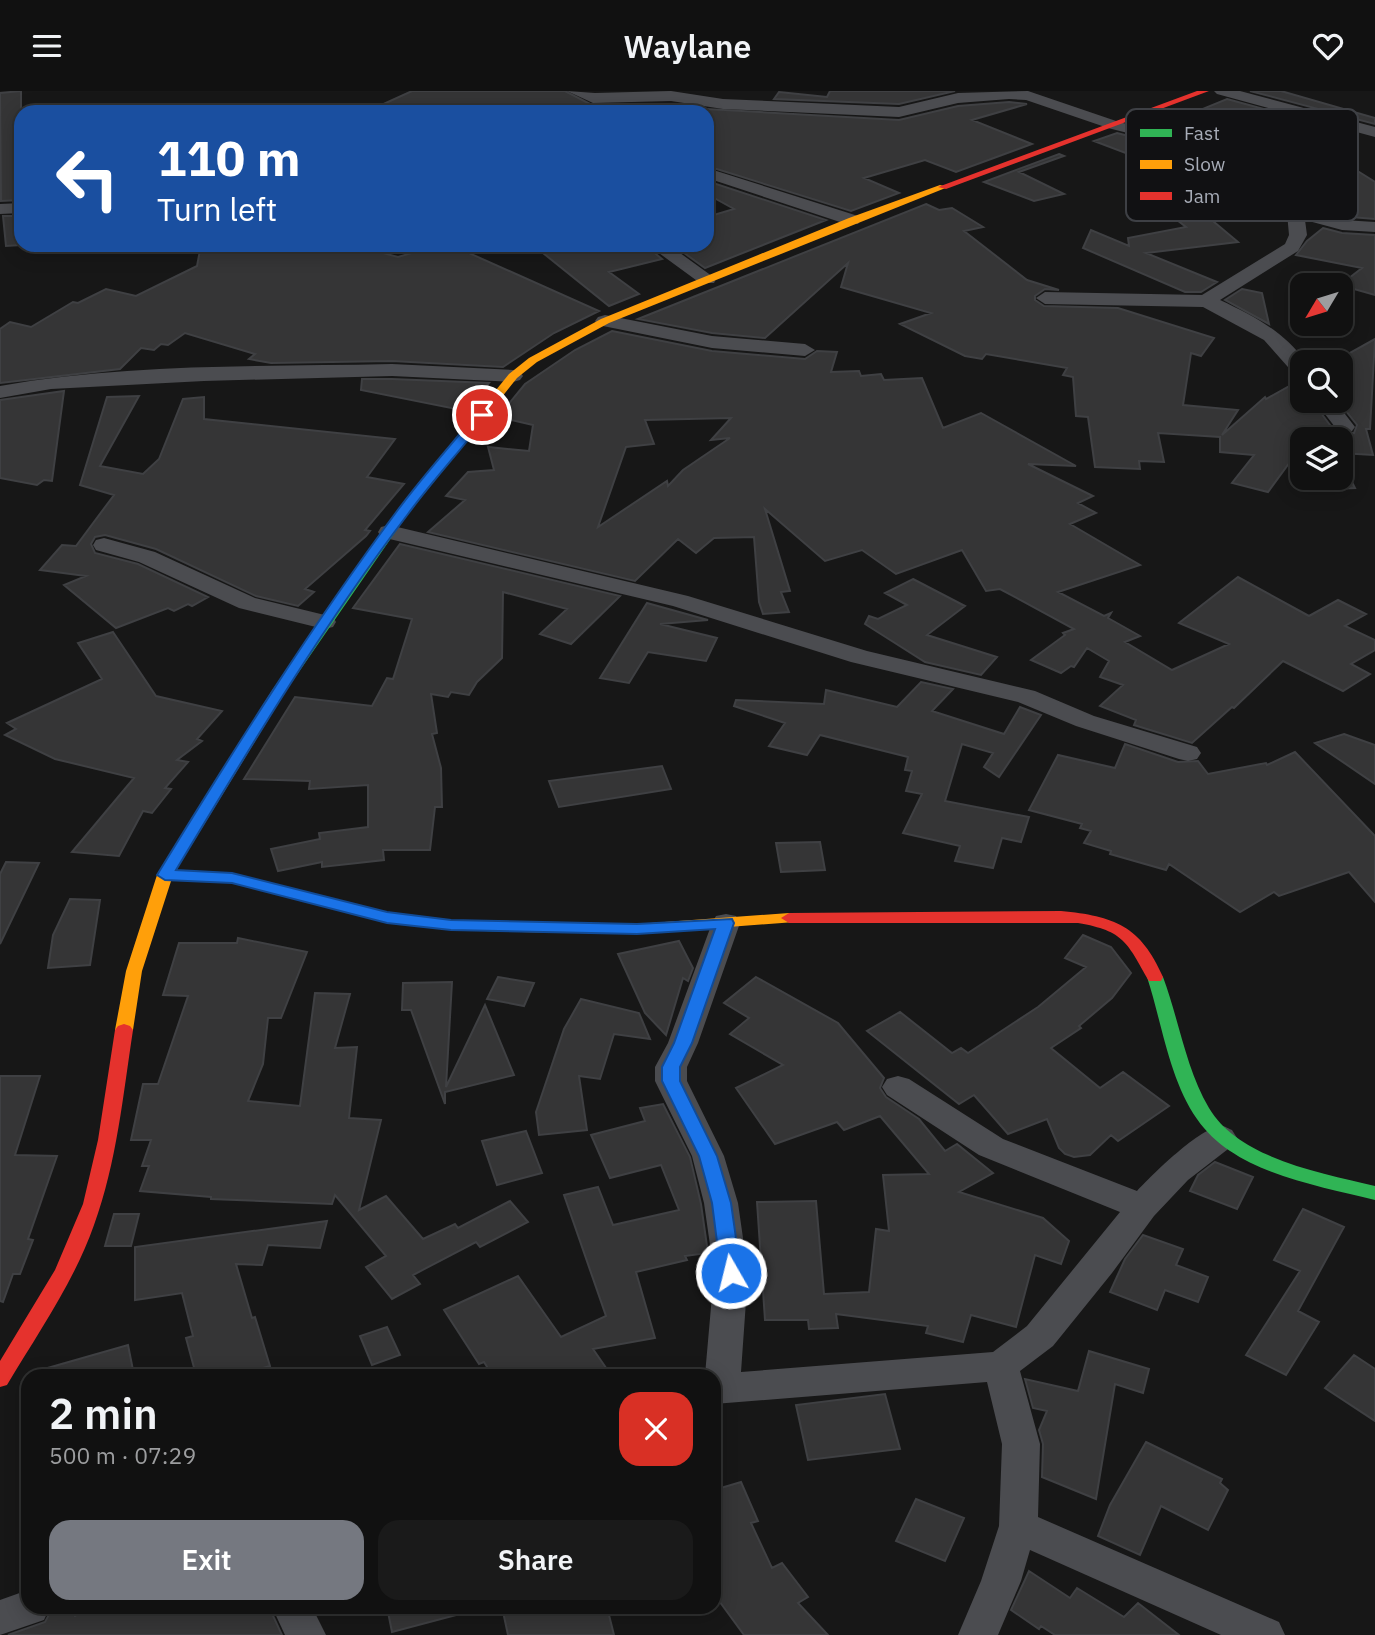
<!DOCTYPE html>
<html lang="en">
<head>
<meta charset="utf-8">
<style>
  body { margin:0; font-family:"IBM Plex Sans",sans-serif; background:#1a1a1a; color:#f1f3f6; height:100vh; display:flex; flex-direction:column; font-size:26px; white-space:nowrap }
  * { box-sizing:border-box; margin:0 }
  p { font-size:23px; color:#9c9d9f }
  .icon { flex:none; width:38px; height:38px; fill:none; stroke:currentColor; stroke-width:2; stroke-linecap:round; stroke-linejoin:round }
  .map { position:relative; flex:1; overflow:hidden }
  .drawer { position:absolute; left:21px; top:1278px; width:700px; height:245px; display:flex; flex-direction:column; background:#111; border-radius:21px; box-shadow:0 4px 18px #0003,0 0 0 2px #303131 }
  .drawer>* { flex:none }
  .top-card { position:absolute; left:14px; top:14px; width:700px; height:147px; border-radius:21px; box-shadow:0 4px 18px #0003,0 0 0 2px #303131; background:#1a4fa0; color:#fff; overflow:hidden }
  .needle { width:46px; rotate:232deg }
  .fabs { position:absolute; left:1290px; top:182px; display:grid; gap:14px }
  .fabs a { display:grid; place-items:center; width:63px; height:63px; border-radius:14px; background:#111; box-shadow:0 4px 18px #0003,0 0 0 2px #303131; font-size:35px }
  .pin { position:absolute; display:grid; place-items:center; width:60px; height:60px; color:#fff; margin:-30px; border:4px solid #fff; border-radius:50%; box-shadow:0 2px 7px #0007 }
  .me { position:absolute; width:77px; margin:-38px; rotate:352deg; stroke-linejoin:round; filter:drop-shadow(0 0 5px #0008) }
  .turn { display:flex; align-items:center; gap:24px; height:147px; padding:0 28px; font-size:32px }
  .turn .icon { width:91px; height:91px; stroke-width:2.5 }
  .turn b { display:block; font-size:49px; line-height:60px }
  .round { display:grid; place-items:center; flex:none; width:74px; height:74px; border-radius:21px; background:#1a1a1a }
  .summary { display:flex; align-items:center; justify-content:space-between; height:119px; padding:0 28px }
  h1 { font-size:42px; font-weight:600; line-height:52px }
  .action { display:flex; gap:14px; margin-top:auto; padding:14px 28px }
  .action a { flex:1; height:80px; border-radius:21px; background:#757880; color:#fff; font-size:28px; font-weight:600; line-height:80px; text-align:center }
  .action a+a { background:#1a1a1a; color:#f1f3f6 }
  header { display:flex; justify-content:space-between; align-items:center; height:91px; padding:0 28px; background:#111; font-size:32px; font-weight:600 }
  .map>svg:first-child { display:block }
  .building { fill:#353536; stroke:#3f4043; stroke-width:2; fill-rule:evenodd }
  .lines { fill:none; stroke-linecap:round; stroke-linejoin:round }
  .street { fill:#4b4c50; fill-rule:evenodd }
  .fast { fill:#30b455; fill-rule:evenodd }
  .slow { fill:#ff9f0a; fill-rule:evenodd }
  .jam { fill:#e5322d; fill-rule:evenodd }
  .route { fill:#1a73e8; stroke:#114b97; stroke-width:2 }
  .key { fill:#111113; stroke:#3e4045; stroke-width:2 }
  .key-label { font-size:19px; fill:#a8adb8 }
</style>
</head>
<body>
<header><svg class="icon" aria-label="menu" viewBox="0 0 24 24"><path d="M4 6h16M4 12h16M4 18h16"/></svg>Waylane<svg class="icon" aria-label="heart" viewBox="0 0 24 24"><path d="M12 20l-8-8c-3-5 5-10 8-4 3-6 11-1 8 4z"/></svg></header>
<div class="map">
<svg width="1375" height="1544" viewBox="0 0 1375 1544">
  <rect width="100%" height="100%" fill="#171717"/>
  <path class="building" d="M21,0V109L1,110L0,2Z
    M412,0H565L592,14L614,20L366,21Z
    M830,0H955L899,13L774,8L779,1L827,6Z
    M1250,0H1281L1375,27V33Z
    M1227,8L1355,43L1327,52L1244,20L1192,46L1140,33L1147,31L1159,36Z
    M1009,11L1027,13L972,29L1032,53L956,81L925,69L864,87L899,102L851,120L707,75V18L899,29L958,15Z
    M1117,42L1172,56L1144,69L1094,50Z
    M1059,63L1064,65L1019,81L1064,103L1034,110L984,91Z
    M1356,79L1375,91V128L1338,125L1354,113L1305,89Z
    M707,90L826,129L705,177L673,154H707V126L734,118L707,103Z
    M926,113L939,119L952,117L983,136L964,140L1027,189L1059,199L1045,198L1035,205V209L1044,215L1118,217L1214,247L1201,265L1191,262L1183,314L1238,319L1222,344L1265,306L1266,308L1302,288V310H1312L1336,342H1354L1357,334L1338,310H1343L1346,264L1375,248L1370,338H1366L1373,364L1340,362V348H1302V387H1340V367L1355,397L1307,399L1290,371L1268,401L1232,392L1254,364L1220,361V346L1158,342L1164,371L1139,370L1140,378L1095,376L1088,326L1076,325L1073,286L1063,284L1067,277L986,263L982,268L965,265L900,233L931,222L841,196L848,172L765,247L712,242L638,228Z
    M1195,115L1238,151L1146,162L1217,191L1201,201H1185L1083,157L1091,139L1129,155L1128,147L1186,136L1164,119Z
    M3,125H21V154L6,155Z
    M1323,137L1342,142L1375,144V204L1340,194L1362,177L1296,164L1307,150Z
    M201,154H353L398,166L439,154H451L599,220L554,242L503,276L392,270L271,272L249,268L255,263L185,242L168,254L161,253L154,259L141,257L120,278L0,292V238L10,231L31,236L73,211L78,212L106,198L136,205L197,175Z
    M533,154H645L662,168L609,181L639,203L609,215Z
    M1242,198L1262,202L1269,233L1225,209Z
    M612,240L712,260L805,268L817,260L837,261L831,281L859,280L861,285L881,283L884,289L922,287L943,337L981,322L1076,375L1028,373L1093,405L1078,412L1096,422L1070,433L1140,474L1058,501L1104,525L1111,522L1108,527L1140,545L1125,551L1172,579L1229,553L1179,532L1238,486L1309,525L1338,509L1366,523L1345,535L1375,549V559L1351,573L1370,583L1343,600L1283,570L1234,617L1232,616L1192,652L1134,634L1136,629L1100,615L1123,594L1100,586L1109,570L1087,557L1074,576L1071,575L1061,582L1031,569L1065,544L1063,542L1074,538L1000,498L986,500L962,459L896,483L862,459L825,470L765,418L790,500L781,501L789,521L763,523L759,511L754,446L714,447L696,462L678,448L635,490L428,441L465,409L446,405L468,381L494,379L488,356L529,360L533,334L498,326L525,293L575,259ZM731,327L711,349L730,347L683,379L668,395L667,390L598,436L626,356L654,353L645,329Z
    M362,288H392L489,292L466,320L361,299Z
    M64,300L52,390L44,389L37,394L0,387V309Z
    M139,305L100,375L143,383L159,368L183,308L204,306V328L395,348L367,386L404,393L365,439L370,440L366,445L305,498L314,501L298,515L256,505L156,458L105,444L95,446L91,453L95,462L138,473L208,506L192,515L188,513L174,520L168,517L116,537L64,494L86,485L40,479L62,454L76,455L114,404L80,394L107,306Z
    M400,453L620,505L571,553L540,543L567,518L503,501L502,567L477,591L469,604L451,601L448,606L431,603L437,642L432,643L441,677L442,716H435L430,759H383L384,769L322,776V771L278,780L271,758L320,748L319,742L368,736V694L309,698L310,690L244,688L295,606L372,615L387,587L393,588L412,528L353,517Z
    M913,488L965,515L927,544L997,566L981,584L925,571L865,533L869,525L878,528L907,514L885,502Z
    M647,512L708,529L660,533L717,547L706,570L648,561L629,592L600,587Z
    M113,541L156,605L222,620L197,648L202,650L177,669L188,671L165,697L171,698L152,722L143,720L119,765L72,761L134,687L55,668L5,644L16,638L7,632L102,588L78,552Z
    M921,591L953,598L932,620L1004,643L1020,616L1041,624L999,686L984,676L993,662L962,653L945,710L1029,726L1021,751L1002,747L993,777L955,770L960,755L903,742L922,703L906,700L912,680L905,679L908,666L820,644L807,664L769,655L785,632L734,615L736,609L824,613L826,599L897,616Z
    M1344,643L1375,654V693L1315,652Z
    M1125,653L1178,671L1198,670L1208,683L1266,672L1267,674L1295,661L1375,745V811L1349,781L1279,805L1274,801L1240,821L1169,773L1166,779L1110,763L1111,760L1084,752L1091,740L1080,737L1082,733L1029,719L1058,664L1115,677Z
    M662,675L671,698L559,716L549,690Z
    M820,751L825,779L781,781L776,752Z
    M6,771L39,772L0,853V783Z
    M70,808L100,809L90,874L48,877L53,844Z
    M1083,844L1111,856L1131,882L1112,907L1079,935L1081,937L1051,957L1100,997L1123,981L1169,1015L1118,1050L1111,1044L1090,1064L1074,1066L1065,1063L1059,1057L1047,1028L1008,1043L974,1004L959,1013L867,940L900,921L952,962L961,957L968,962L1038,916L1086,876L1065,867Z
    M238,847L307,861L281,927H268L263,973L248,1010L300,1015L315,902L350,903L335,957L357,956L349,1027L381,1029L359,1119L386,1105L423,1148L455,1133L458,1137L510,1110L528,1131L480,1156L476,1151L413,1184L420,1193L392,1208L366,1176L386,1165L335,1104L332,1113L211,1108V1106L140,1100L149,1075H142L151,1049H131L143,993H158L188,905L163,904L179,852H237Z
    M679,850L693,877L688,890L683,887L666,944L645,922L618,863Z
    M498,886L534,892L524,915L487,908Z
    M756,886L838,932L884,987L880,997L886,1006L919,1028L945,1060L957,1053L993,1082L959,1101L1043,1127L1069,1150L1061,1173L1035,1164L1016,1236L971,1224L963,1251L926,1242L928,1235L836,1223L838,1237L809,1238L808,1229H765L757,1111L816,1110L824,1203L869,1201L876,1138L889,1140L883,1084L929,1083L880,1025L844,1039L837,1031L775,1053L736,997L783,974L730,943L749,927L724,912Z
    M452,891L446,996L485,914L514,984L445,1001V1013L411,919H402L403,892Z
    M581,908L639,922L650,948L614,943L600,988L579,985L587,1039L539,1044L536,1021L564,938Z
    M0,985H40L15,1064L57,1065L28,1148L33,1149L20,1183H13L3,1211L0,1210Z
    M663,1013L690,1066L701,1113L708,1162L685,1165L687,1169L636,1181L655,1247L593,1258L611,1284H492L484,1271L479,1273L444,1219L518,1185L561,1246L606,1225L564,1104L598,1096L613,1134L679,1119L661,1074L610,1087L591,1044L645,1030L640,1017Z
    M526,1040L542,1082L497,1094L482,1050Z
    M1215,1071L1253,1086L1237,1118L1190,1100L1198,1084Z
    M1303,1118L1344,1136L1298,1220L1319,1231L1286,1284L1246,1264L1300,1180L1274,1169Z
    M114,1123H139L131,1155H105Z
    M327,1130L320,1157L268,1154L262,1174L236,1173L252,1227L255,1226L270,1275L239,1284H196L186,1247L193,1245L182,1202L135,1209V1156Z
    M1143,1144L1183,1158L1176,1174L1208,1186L1198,1211L1165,1199L1157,1219L1110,1201L1125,1168Z
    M387,1236L400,1264L372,1274L360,1245Z
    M128,1254L134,1284H45L44,1278Z
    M1089,1260L1149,1278L1143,1302L1115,1293L1096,1408L1042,1386L1043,1353L1039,1339L1047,1320L1033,1317L1025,1288L1078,1300Z
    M1354,1264L1375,1278V1330L1325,1297Z
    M885,1303L900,1358L808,1369L796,1314Z
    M1146,1351L1222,1388L1220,1392L1228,1399L1208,1439L1161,1415L1140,1464L1098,1445L1110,1414Z
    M741,1391L758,1430L751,1432L772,1477L782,1472L808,1506L798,1512L828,1544H744L714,1503V1399Z
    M916,1408L964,1427L945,1470L896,1450Z
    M1029,1480L1070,1507L1077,1497L1124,1526L1138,1512L1179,1544H1055L1041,1535L1039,1538L1011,1519Z
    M53,1516H70L75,1525L92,1516H269L282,1544H8L45,1531Z
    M387,1516H459L460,1523L392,1541Z
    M502,1516H607L614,1544H508Z"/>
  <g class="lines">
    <path class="street" d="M567,0L595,2L671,0L723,8L899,16L958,2L1028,0L1119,31L1254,64L1302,117L1343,129L1375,131V141L1342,139L1305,129L1307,144L1298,160L1220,209C1254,225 1283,240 1306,271H1302V286L1295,284L1264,249L1203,216L1045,213L1036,207L1045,201L1202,204L1285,153L1289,144L1287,122L1242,71L1108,37L1026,9L1009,8L958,12L899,26L723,18L671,10L593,12Z
      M1214,0H1240L1375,36V46L1217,3Z
      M707,77L858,125L861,129L858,133H846L707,87Z
      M21,112V122L0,123V113Z
      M648,154H669L716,188L714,192H700Z
      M605,224L712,245L805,253L815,259L805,265L712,257L598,234L595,230L598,226Z
      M392,273L513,279L520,281L523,285L520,289L513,291L392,285L204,290L51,298L0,307V295C128,272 262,276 392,273Z
      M1315,310H1335L1355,336L1352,340H1338Z
      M389,434L688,505L867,560L1035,600L1094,625L1197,656L1201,662L1197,668L1188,670L1179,668L1076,635L1018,611L851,571L673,515L381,446L378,441L381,436Z
      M104,447L155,461L255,507L333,526L336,531L333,536L324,538L239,517L139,471L96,459L93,454L96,449Z
      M726,823L736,825L740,832L698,952L687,976V990L724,1065L738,1112L748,1182L741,1281L993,1261L1027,1235L1120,1121L979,1064L887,1004L882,996L887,988L898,985L909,988L1003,1048L1137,1100C1151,1085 1201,1035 1222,1035C1225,1035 1229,1038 1232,1039L1237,1047L1232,1055L1188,1089L1154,1125L1112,1182L1053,1255L1020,1280L1040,1353L1038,1426L1279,1531L1285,1544H1221L1030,1459L1021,1490L998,1544H958L981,1490L999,1435L1002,1353L987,1291L714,1313V1284H705L714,1182L704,1112L692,1065L655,990V976L668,952L712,832L716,825Z
      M28,1499V1516H50L44,1529L0,1544V1509Z
      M272,1516H312L326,1544H285Z"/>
    <path class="fast" d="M463,343L469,347L407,424L285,601H275L273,598L399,418L459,344Z
      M165,779L232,782L387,822L451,829L521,831L529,836L521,841L451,839L387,832L232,792L159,788L157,784L159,780Z
      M1155,880L1163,886C1179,929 1186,978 1209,1017C1239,1068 1322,1082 1375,1095V1109C1316,1094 1234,1082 1197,1028C1169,988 1162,932 1147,886Z"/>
    <path class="slow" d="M940,94L948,96L609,232L537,271L517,287L467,350H459L457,347L509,283L529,267L601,228L849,127Z
      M280,594L287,598L173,784L142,880L133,939L130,943H118L115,939L126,880L157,784L273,598Z
      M789,822L797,827L795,831L637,843L521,841L513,836L521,831L637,833Z"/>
    <path class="jam" d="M1197,0H1209L946,98L938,96Z
      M1061,820C1114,825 1141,835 1163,886L1161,890H1149C1127,852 1125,840 1078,832H789L781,827L789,822Z
      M124,933L130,935L133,939C123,1004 117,1071 94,1134C74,1191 38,1242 7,1294L0,1296V1270L55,1179L83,1113L98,1049L115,939L118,935Z"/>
  </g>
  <path class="route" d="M478,321L488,324C462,358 433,389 408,423C322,536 249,658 176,779L232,782L387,821L451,829L637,833L732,828L734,832L692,952L680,976V990L717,1065L731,1112L741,1182L738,1187L731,1189L724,1187L721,1182L712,1112L699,1065L662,990V976L674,952L715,838L637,843L451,839L387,832L232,792L165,789L157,784C233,660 310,537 397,420C422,386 451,354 478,321Z"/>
  <rect x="1126" y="18" width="232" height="112" rx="10" class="key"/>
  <rect x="1140" y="38" width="32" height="8" fill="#30b455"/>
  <rect x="1140" y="69" width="32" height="9" fill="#ff9f0a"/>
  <rect x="1140" y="101" width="32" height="8" fill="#e5322d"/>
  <g class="key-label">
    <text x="1184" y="49">Fast</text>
    <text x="1184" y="80">Slow</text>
    <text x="1184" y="112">Jam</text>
  </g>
</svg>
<div class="fabs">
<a><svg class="needle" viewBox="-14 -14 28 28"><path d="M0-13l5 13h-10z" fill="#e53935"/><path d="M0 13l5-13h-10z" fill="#9c9d9f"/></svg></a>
<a><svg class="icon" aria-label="search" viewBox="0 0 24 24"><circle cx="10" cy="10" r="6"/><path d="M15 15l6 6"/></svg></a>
<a><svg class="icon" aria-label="layers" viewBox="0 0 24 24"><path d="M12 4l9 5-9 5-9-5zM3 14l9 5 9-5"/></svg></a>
</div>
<div class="pin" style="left:482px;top:324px;background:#d93025"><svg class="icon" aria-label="arrive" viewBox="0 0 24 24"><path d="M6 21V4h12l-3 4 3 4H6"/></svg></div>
<svg class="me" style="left:731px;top:1182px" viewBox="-20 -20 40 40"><circle r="17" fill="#1a73e8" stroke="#fff" stroke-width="3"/><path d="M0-11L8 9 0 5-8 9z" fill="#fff"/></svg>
<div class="top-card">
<div class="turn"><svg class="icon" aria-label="left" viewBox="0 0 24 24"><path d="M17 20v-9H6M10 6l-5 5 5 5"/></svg><div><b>110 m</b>Turn left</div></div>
</div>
<section class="drawer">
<div class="summary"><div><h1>2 min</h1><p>500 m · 07:29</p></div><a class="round" style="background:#d93025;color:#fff"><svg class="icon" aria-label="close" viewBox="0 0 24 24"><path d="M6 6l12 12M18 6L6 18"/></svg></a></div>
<div class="action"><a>Exit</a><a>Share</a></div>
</section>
</div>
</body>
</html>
